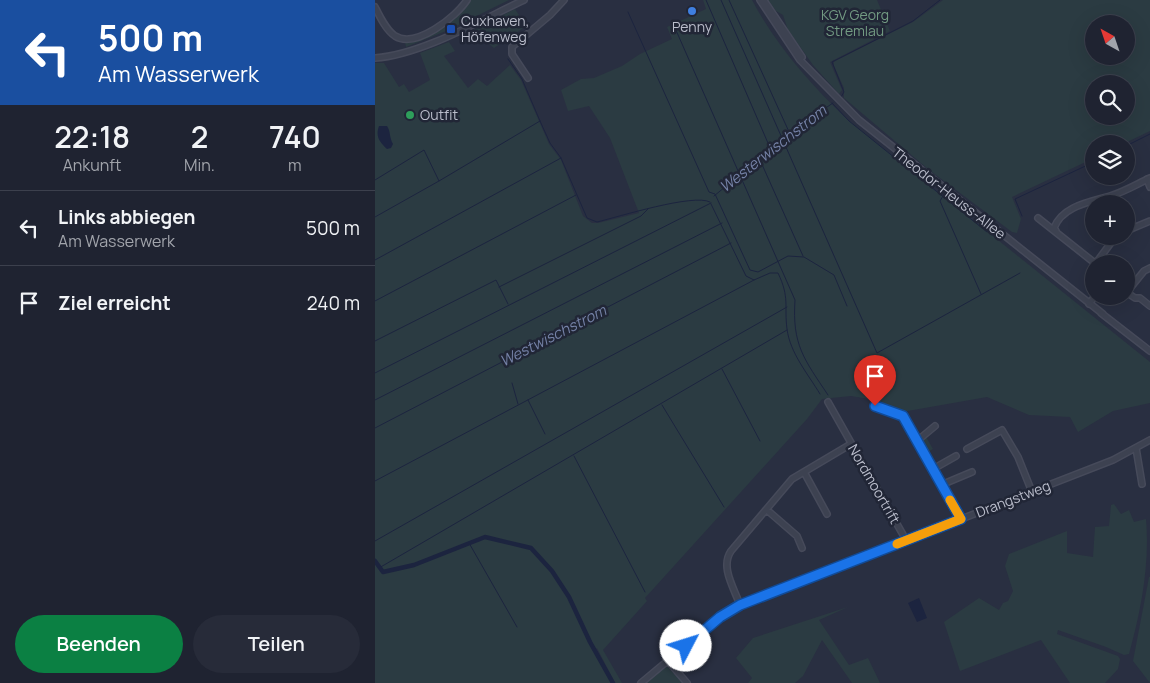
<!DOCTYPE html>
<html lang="de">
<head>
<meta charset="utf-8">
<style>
  body { margin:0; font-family:Manrope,sans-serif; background:#272b39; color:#f1f3f6; height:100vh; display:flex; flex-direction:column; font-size:19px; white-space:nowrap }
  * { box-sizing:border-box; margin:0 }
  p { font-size:16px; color:#a1a4ab }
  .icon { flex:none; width:28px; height:28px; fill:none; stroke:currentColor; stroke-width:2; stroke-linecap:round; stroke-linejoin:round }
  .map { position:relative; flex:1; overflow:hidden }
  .drawer { display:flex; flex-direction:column; background:#1f2331; width:375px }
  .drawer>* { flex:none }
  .top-card { background:#1a4fa0; color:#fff; overflow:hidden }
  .needle { width:32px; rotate:320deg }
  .fabs { position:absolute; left:710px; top:15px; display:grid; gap:10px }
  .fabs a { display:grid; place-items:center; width:50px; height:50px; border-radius:50%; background:#1f2331; box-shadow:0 5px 20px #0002,0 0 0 1px #3c404d; font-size:25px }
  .pin { position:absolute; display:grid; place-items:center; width:42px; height:42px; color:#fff; margin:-51px -21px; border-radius:50% 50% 50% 0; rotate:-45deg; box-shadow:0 0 5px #0007 }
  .pin .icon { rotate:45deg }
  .me { position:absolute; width:55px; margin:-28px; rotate:50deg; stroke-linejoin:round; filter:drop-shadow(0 0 4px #0008) }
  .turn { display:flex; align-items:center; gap:18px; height:105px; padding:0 15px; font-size:22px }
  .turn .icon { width:65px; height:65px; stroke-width:2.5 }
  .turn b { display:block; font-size:35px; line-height:42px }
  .eta { display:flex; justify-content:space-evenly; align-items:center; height:85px; text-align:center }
  .eta b { font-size:30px; font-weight:600; line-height:35px }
  .button { display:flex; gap:10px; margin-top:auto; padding:10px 15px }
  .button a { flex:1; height:58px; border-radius:30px; background:#0b8043; color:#fff; font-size:20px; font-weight:600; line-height:58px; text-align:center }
  .button a+a { background:#272b39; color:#f1f3f6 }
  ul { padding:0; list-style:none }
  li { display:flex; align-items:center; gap:15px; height:75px; padding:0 15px; border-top:1px solid #3c404d }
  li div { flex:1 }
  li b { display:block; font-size:19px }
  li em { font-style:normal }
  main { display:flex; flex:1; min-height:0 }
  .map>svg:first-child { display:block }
  .green { fill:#2b3b42; fill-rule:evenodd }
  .water { fill:#1c243f }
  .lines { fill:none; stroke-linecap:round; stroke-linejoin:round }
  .stream { stroke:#1c243f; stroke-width:1 }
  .canal { stroke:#1c243f; stroke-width:4.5 }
  .minor-casing { stroke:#464a5a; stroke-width:8 }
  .minor { stroke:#3d4251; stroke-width:5 }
  .route-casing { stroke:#114b97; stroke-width:12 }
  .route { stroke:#1a73e8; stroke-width:9 }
  .slow { stroke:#f59e0b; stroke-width:9 }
  .shop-dot { fill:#3f7fe0; stroke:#212636; stroke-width:2 }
  .transit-dot { fill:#1a4fb4; stroke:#212636; stroke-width:2 }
  .leisure-dot { fill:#2e9e5b; stroke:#212636; stroke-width:2 }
  .labels { text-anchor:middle; stroke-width:5; stroke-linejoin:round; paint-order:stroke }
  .park-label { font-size:14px; fill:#729a82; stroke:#212636 }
  .poi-label { font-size:14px; fill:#babdcb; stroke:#212636; text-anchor:start }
  .street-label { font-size:14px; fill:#babdcb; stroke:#212636 }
  .water-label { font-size:15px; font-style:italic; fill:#7582a7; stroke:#212636 }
</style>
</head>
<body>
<main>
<section class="drawer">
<div class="top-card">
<div class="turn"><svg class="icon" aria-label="left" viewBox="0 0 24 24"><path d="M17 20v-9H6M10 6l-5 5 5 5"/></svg><div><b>500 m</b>Am Wasserwerk</div></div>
</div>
<div class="eta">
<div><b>22:18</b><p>Ankunft</p></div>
<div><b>2</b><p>Min.</p></div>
<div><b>740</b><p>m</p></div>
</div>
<ul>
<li><svg class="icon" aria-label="left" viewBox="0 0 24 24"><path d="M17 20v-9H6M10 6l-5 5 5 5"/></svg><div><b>Links abbiegen</b><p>Am Wasserwerk</p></div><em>500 m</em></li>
<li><svg class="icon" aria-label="arrive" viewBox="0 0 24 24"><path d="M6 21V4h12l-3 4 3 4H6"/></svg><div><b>Ziel erreicht</b></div><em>240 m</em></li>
</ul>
<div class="button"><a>Beenden</a><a>Teilen</a></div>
</section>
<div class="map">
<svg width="775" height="683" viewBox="0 0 775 683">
  <rect width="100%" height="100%" fill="#292f41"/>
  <path class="green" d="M94,0H134L73,30L70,24Z
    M328,0H377C401,45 435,84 472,119L775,362V403L738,411L703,432L695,417L654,415L612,397L527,412L507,407L494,399L476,396L447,399L432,419L270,598L272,601L228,650L247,683H240L222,648L219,651L236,683H0V63H9L24,87L29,84L34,92L55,80L45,53L74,42L80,51L69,56L93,88L103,79L112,86L135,65L146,80L174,144L186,160L208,216L217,223H223L264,213L235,138L214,106L193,111L186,90L206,79L219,78L247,66L265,54L297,39L292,27L331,9Z
    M393,0H502L515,31L455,62L467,90L464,94L438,65L413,30L408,15L401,11Z
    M568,0H775V131L748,144H719V158L637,197L646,219L642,233L637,232L553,169L469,98V88L459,66V62L462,60L538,22ZM719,24H751V56H719ZM719,84H751V116H719Z
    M140,9L151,26L119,48C112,42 106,38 97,42L92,33Z
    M68,24L71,31L31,47L30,42L43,40Z
    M550,435L558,449L551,453L545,439Z
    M739,504L746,514L754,510L759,522L771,519C775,564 766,611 754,654L749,655L731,647L683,630L682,634L743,656L745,659L743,669L730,683H695L666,640L585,671L569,622L604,598L624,610L628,603L633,601L638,591L630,566L634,554L692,531V553L718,557L720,527L734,526L736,505Z
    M774,577H775V683L758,661Z
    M473,607L444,620L474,665L493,658L505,683H477L447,640L428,676L420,683H373L377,678L361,658L378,638Z
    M292,666L307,683H272Z"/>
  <path class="water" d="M4,126H12C16,132 14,137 18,144L16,148L12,149C5,142 0,137 4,126Z
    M544,598L552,618L542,622L533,603Z"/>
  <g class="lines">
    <path class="stream" d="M331,0L396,150
      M346,0L502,353L645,273
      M354,0L415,134
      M253,12L334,192L340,194L375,270L383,272L413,256L429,257L459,275L472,306
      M300,28L420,300C417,345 429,359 453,395
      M133,59L147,79L165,121L175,143L186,158L212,218L222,222C243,217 319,193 335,202
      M466,97L469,92L457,62L538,21L565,0
      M457,103L474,121L612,232
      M751,146L775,134
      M385,160L428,256
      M0,180L49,150L64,181L165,121
      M339,196L427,124L458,103
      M568,196L565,201L606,294
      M336,204L371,276L379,280L395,273H403C415,298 409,306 412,329C415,353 433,374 445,394
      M647,216L640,199L719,162
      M0,217L64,181
      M0,260L186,158
      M124,287L266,216L273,209
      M0,301L201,195
      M0,341L121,280L133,304
      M347,369L385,441
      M0,373L336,203
      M137,383L143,404
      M0,400L347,223
      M153,400L170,434
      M287,405L349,507
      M0,428L356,243
      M199,456L270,592
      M0,481L379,280
      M0,541L412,307
      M94,543L142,627
      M4,568L412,330"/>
    <path class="canal" d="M0,561L8,572L39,565L110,537L156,548L177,571L194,597L215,642L238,683"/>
    <g class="minor-casing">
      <path id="minor" d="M385,0L425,60L484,120L728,314
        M390,2L427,57
        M0,7C5,17 11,30 20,36C41,49 81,17 92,0
        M0,58C46,55 106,20 149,0
        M153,78L137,54V47L175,15L189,0
        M772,179L775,187
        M663,218L721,264
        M681,231L679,228C687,206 715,202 735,196C749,192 762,184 775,178
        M751,231L775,221
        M721,263L741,236
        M751,292L760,298H765L775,306
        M752,292L769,271L775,268
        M714,304L720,296
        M726,313L775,351
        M453,402L531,540
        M500,406L529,416L586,519
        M542,441L560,426
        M761,448L767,484
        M592,449L627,430L643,457L657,492
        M558,469L581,456
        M429,472L452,514
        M566,485L597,472
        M392,510L422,536L427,548
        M365,605C359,588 345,567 356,551L417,479L476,444
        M293,661L312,683
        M266,683L345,617L365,605L738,460L775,440"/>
    </g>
    <use href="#minor" class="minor"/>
  </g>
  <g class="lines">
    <g class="route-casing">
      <path id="route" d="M311,646L345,617L365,605L586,519L528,416L500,406"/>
    </g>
    <use href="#route" class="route"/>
    <path class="slow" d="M522,544L586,519L575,500"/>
  </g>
  <circle class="shop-dot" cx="317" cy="11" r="5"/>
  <rect class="transit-dot" x="71" y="24" width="10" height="10" rx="2.5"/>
  <circle class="leisure-dot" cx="35" cy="115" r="5"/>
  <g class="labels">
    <g class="park-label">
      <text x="480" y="20">KGV Georg<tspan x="480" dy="16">Stremlau</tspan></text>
    </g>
    <g class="poi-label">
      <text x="86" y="26">Cuxhaven,<tspan x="86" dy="16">Höfenweg</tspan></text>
      <text x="317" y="32" text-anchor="middle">Penny</text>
      <text x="45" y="120">Outfit</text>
    </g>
    <g class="street-label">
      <text transform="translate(574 193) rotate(38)" y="5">Theodor-Heuss-Allee</text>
      <text transform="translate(499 484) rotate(60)" y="5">Nordmoortrift</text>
      <text transform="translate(638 499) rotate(-21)" y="5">Drangstweg</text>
    </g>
    <g class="water-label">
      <text transform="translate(398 149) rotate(-38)" y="5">Westerwischstrom</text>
      <text transform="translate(178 336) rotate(-27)" y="5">Westwischstrom</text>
    </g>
  </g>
</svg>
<div class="fabs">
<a><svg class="needle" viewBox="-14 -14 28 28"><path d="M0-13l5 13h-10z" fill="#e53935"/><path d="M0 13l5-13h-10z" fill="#a1a4ab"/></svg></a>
<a><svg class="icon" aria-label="search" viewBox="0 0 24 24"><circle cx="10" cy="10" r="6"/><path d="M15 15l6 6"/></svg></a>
<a><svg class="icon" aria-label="layers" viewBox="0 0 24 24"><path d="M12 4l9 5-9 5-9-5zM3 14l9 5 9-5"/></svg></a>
<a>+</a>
<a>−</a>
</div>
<div class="pin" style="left:500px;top:406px;background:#d93025"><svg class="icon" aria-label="arrive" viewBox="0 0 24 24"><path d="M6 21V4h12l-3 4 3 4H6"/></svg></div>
<svg class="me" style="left:311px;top:646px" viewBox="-20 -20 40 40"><circle r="19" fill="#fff"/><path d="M0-13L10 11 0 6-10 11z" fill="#1a73e8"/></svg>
</div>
</main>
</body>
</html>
